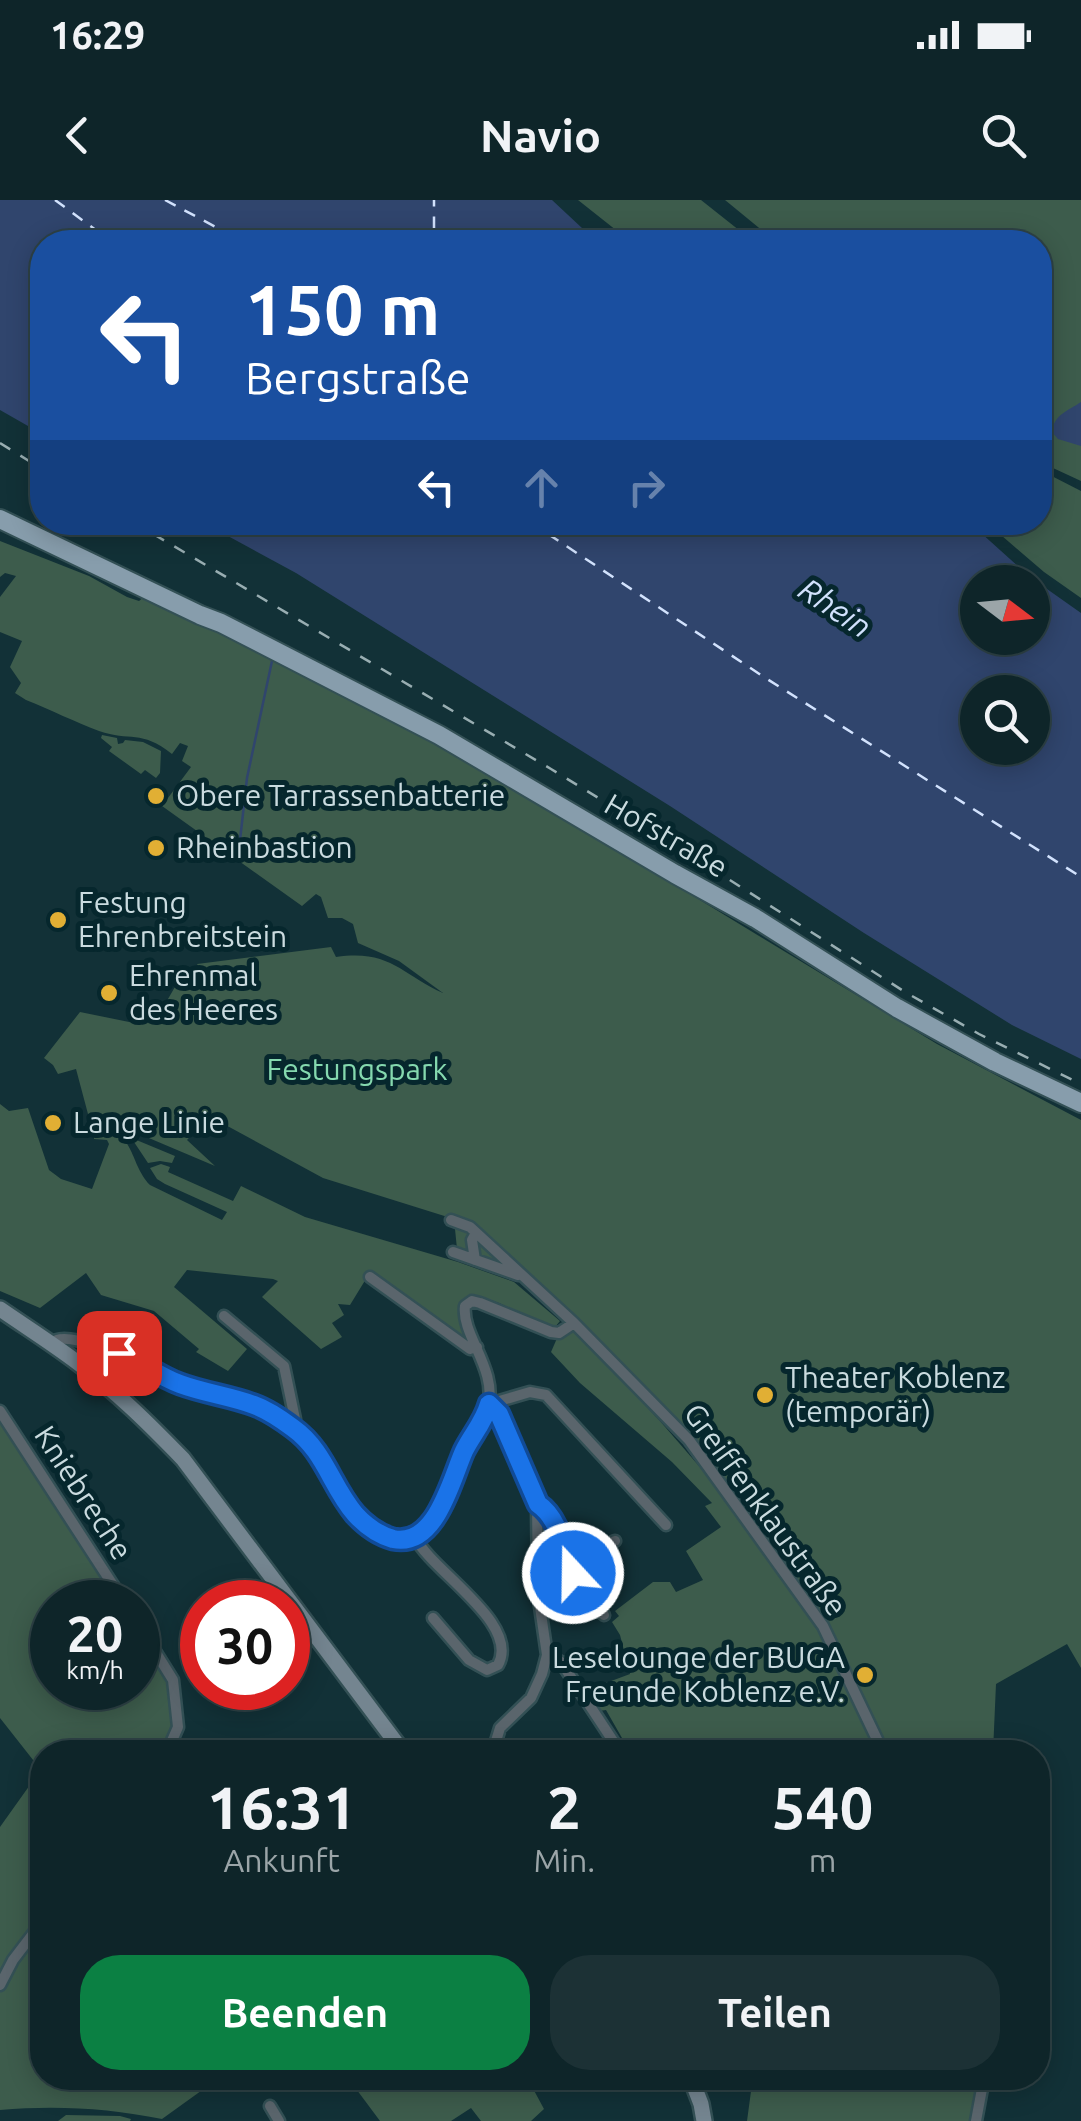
<!DOCTYPE html>
<html lang="de">
<head>
<meta charset="utf-8">
<style>
  body { margin:0; font-family:Ubuntu,sans-serif; background:#1c3135; color:#f1f3f6; height:100vh; display:flex; flex-direction:column; font-size:38px; white-space:nowrap }
  * { box-sizing:border-box; margin:0 }
  p { font-size:32px; color:#9ba5a8 }
  .icon { flex:none; width:55px; height:55px; fill:none; stroke:currentColor; stroke-width:2; stroke-linecap:round; stroke-linejoin:round }
  .map { position:relative; flex:1; overflow:hidden }
  .drawer { position:absolute; left:30px; top:1540px; width:1020px; height:350px; display:flex; flex-direction:column; background:#0e2529; border-radius:40px; box-shadow:0 5px 25px #0003,0 0 0 2px #2e4246 }
  .drawer>* { flex:none }
  .banner { position:absolute; left:30px; top:30px; width:1022px; height:305px; border-radius:40px; box-shadow:0 5px 25px #0003,0 0 0 2px #2e4246; background:#1a4fa0; color:#fff; overflow:hidden }
  .needle { width:65px; rotate:106deg }
  .tools { position:absolute; left:960px; top:365px; display:grid; gap:20px }
  .tools a { display:grid; place-items:center; width:90px; height:90px; border-radius:50%; background:#0e2529; box-shadow:0 5px 25px #0003,0 0 0 2px #2e4246; font-size:50px }
  .speed { position:absolute; left:30px; top:1380px; display:flex; gap:20px; font-size:50px; font-weight:700; text-align:center }
  .speed>* { display:grid; place-content:center; width:130px; height:130px; border-radius:50%; background:#0e2529; box-shadow:0 5px 25px #0003,0 0 0 2px #2e4246; line-height:1 }
  .speed small { font-size:25px; font-weight:400 }
  .speed .limit { border:15px solid #d22; background:#fff; color:#111 }
  .pin { position:absolute; display:grid; place-items:center; width:85px; height:85px; color:#fff; margin:-42px; border-radius:20px; box-shadow:0 5px 15px #0006 }
  .me { position:absolute; width:110px; margin:-55px; rotate:339deg; stroke-linejoin:round; filter:drop-shadow(0 0 8px #0008) }
  .turn { display:flex; align-items:center; gap:35px; height:210px; padding:0 50px; font-size:45px }
  .turn .icon { width:130px; height:130px; stroke-width:2.5 }
  .turn b { display:block; font-size:70px; line-height:85px }
  .lanes { display:flex; align-items:center; height:95px; padding:0 50px; background:#0003; justify-content:center; gap:50px; direction:ltr }
  .lanes .off { opacity:.35 }
  .eta { display:flex; justify-content:space-evenly; align-items:center; height:170px; text-align:center }
  .eta b { font-size:60px; font-weight:700; line-height:70px }
  .button { display:flex; gap:20px; margin-top:auto; padding:20px 50px }
  .button a { flex:1; height:115px; border-radius:40px; background:#0b8043; color:#fff; font-size:40px; font-weight:700; line-height:115px; text-align:center }
  .button a+a { background:#1c3135; color:#f1f3f6 }
  .status { display:flex; justify-content:space-between; align-items:center; height:70px; padding:0 50px; background:#0e2529; direction:ltr }
  .status svg { height:28px; fill:currentColor }
  header { display:flex; justify-content:space-between; align-items:center; height:130px; padding:0 50px; background:#0e2529; font-size:45px; font-weight:700 }
  .map>svg:first-child { display:block }
  .green { fill:#3d5c4c }
  .water { fill:#30456d; fill-rule:evenodd }
  .lines { fill:none; stroke-linecap:round; stroke-linejoin:round }
  .stream { stroke:#30456d; stroke-width:2.5 }
  .ferry { stroke:#d2e2fd; stroke-width:2.5; stroke-dasharray:12 10; stroke-linecap:butt }
  .street-casing { stroke:#335055; stroke-width:15 }
  .secondary-casing { stroke:#335055; stroke-width:20 }
  .primary-casing { stroke:#335055; stroke-width:22 }
  .street { stroke:#5a656c; stroke-width:10 }
  .secondary { stroke:#748590; stroke-width:15 }
  .primary { stroke:#879dac; stroke-width:18 }
  .rail { stroke:#99aeb2; stroke-width:2.5; stroke-dasharray:12 12; stroke-linecap:butt }
  .route-casing { stroke:#114b97; stroke-width:25 }
  .route { stroke:#1a73e8; stroke-width:18 }
  .poi-dot { fill:#e1af34; stroke:#06272d; stroke-width:4 }
  .labels { text-anchor:middle; stroke-width:10; stroke-linejoin:round; paint-order:stroke }
  .poi-label { font-size:30px; fill:#cadbdf; stroke:#06272d; text-anchor:start }
  .street-label { font-size:30px; fill:#cadbdf; stroke:#06272d }
  .park-label { font-size:30px; fill:#85d9af; stroke:#06272d }
  .water-label { font-size:32px; font-style:italic; fill:#d2e2fd; stroke:#06272d }
</style>
</head>
<body>
<div class="status"><b>16:29</b><svg viewBox="0 0 49 12"><path d="M0 12V9h3v3zM5 12V6h3v6zM10 12V3h3v9zM15 12V0h3v12zM26 1h20v11H26zM47 4h2v5h-2z"/></svg></div>
<header><svg class="icon" aria-label="back" viewBox="0 0 24 24"><path d="M15 5l-7 7 7 7"/></svg>Navio<svg class="icon" aria-label="search" viewBox="0 0 24 24"><circle cx="10" cy="10" r="6"/><path d="M15 15l6 6"/></svg></header>
<div class="map">
<svg width="1081" height="1921" viewBox="0 0 1081 1921">
  <rect width="100%" height="100%" fill="#123137"/>
  <path class="green" d="M578,0H701L754,42H631Z
    M725,0H1081V281L1040,262V42H776Z
    M1040,270L1081,291V398L1044,372L987,323L1040,322Z
    M0,341L89,376L127,397L139,401L146,395L153,398L386,516L649,669L937,844L1081,920V1468L1067,1444L996,1484L993,1552H904L899,1545L887,1550L845,1464L690,1239L526,1074L457,1049L454,1019L323,978L209,916L187,940L215,966L111,922L94,919V914H88L76,869L58,874L53,865L44,858L80,812L139,824L157,818L183,773L192,786L204,787L205,777L197,764L331,747L336,757C390,749 401,774 443,793L399,761L358,743L353,724L342,718H328L321,697L316,694L302,706L162,606L191,567L182,561L188,546L180,543L172,554C141,529 130,542 99,531C75,522 51,510 26,500L15,493L21,483L10,467L22,441L0,432V397L16,376L5,373L0,377Z
    M102,535L117,538L118,544L123,543L125,540L143,542L161,551L160,573L156,578L145,570L141,574L109,551L112,547L101,538Z
    M0,904L9,911L28,908L49,970L61,979L92,989L109,944L107,940L94,939V929C138,931 127,960 150,985L222,1020L227,1012L165,984L157,979L150,968L161,964L170,967L168,972L233,1001L241,986L305,1017L458,1062L514,1082L560,1121L555,1127C525,1123 499,1093 466,1097L459,1104L458,1114L472,1145L369,1074L350,1105L338,1104L344,1115L332,1123L342,1137L321,1149L262,1097L278,1081L273,1079L187,1070L174,1087L247,1149L228,1171L196,1152L199,1149L154,1111L101,1095L86,1073L40,1108L0,1091Z
    M132,939H134L175,956L172,963L160,961L148,963Z
    M571,1131H575L660,1221L725,1296L816,1427L875,1547L870,1552H630L606,1510L599,1511L587,1490L630,1474L620,1435L612,1422L619,1416L615,1411L653,1382H670L676,1392L703,1380L686,1351L721,1327L705,1306L712,1303L672,1262L580,1183L551,1152L558,1136Z
    M0,1218L119,1402H52V1488H138V1431L169,1481L173,1527L162,1552H42V1565H37L0,1518Z
    M42,1568V1878H219L162,1919C109,1908 54,1905 0,1910V1627Z
    M348,1878H536L530,1883L544,1909L531,1921H481L471,1908L451,1921H380Z
    M755,1878H979L971,1921H747L752,1884Z
    M66,1915L120,1916L131,1919L130,1921H58Z"/>
  <path class="water" d="M0,0H552L597,42H42V234L0,210Z
    M1081,202V246L1058,239L1052,232C1054,214 1068,211 1081,202Z
    M204,323H970L1030,377L1081,413V859L1012,825L864,733L670,606L296,373ZM978,382H1032V438H978ZM978,492H1032V548H978Z"/>
  <g class="lines">
    <path class="stream" d="M238,658L247,578L272,461"/>
    <path class="ferry" d="M55,0L112,42
      M165,0L244,42
      M418,42L434,31V0
      M530,322L767,479L1081,677"/>
    <g class="street-casing">
      <path id="street" d="M451,1020L470,1027L574,1123L689,1240L823,1426L883,1552
        M453,1052L518,1075
        M475,1060L472,1040L476,1033
        M370,1077L470,1149L477,1147
        M224,1116L284,1166L295,1219L293,1228
        M52,1145C54,1143 55,1141 57,1140C72,1134 123,1154 138,1161C151,1169 163,1178 178,1183C227,1201 260,1200 303,1236C329,1257 335,1294 358,1318C421,1381 442,1299 462,1254C470,1238 484,1225 488,1208C498,1169 461,1135 465,1106L472,1101L480,1103L551,1132L559,1133L574,1123
        M0,1211L124,1402
        M415,1337C431,1371 521,1423 498,1465L487,1470L469,1460L433,1418
        M568,1361L615,1341
        M604,1415C594,1403 582,1391 575,1376C563,1353 560,1318 537,1304L535,1293L499,1214L489,1204L530,1192L546,1195L666,1325
        M138,1424L173,1480L178,1527L167,1552
        M547,1455L561,1462L619,1550
        M240,1551L241,1552
        M496,1552V1541L500,1528L531,1498L542,1474L547,1455L538,1393L537,1304
        M0,1785L13,1760L42,1722
        M270,1906L279,1921
        M976,1921L984,1878"/>
    </g>
    <g class="secondary-casing">
      <path id="secondary" d="M0,1109C26,1127 53,1144 78,1163C117,1192 150,1225 183,1259L403,1552
        M691,1878L701,1904L704,1921"/>
    </g>
    <g class="primary-casing">
      <path id="primary" d="M0,319L200,415L221,423L439,535L675,674L755,718L897,808L995,862L1081,903"/>
    </g>
    <use href="#street" class="street"/>
    <use href="#secondary" class="secondary"/>
    <use href="#primary" class="primary"/>
    <path class="rail" d="M0,243L42,269
      M133,322L551,569L672,643L905,792L979,834L1081,884"/>
  </g>
  <g class="lines">
    <g class="route-casing">
      <path id="route" d="M119,1153C140,1161 158,1176 180,1184C204,1193 230,1196 254,1205C268,1210 281,1219 293,1228C325,1251 331,1286 355,1314C365,1325 379,1335 393,1339C436,1348 451,1280 464,1251C472,1235 484,1222 489,1204L499,1214L538,1304C559,1318 564,1350 573,1373"/>
    </g>
    <use href="#route" class="route"/>
  </g>
  <g class="poi-dot">
    <circle cx="156" cy="596" r="10"/>
    <circle cx="156" cy="648" r="10"/>
    <circle cx="58" cy="720" r="10"/>
    <circle cx="109" cy="793" r="10"/>
    <circle cx="53" cy="923" r="10"/>
    <circle cx="765" cy="1195" r="10"/>
    <circle cx="865" cy="1475" r="10"/>
  </g>
  <g class="labels">
    <g class="poi-label">
      <text x="176" y="606">Obere Tarrassenbatterie</text>
      <text x="176" y="658">Rheinbastion</text>
      <text x="78" y="713">Festung<tspan x="78" dy="34">Ehrenbreitstein</tspan></text>
      <text x="129" y="786">Ehrenmal<tspan x="129" dy="34">des Heeres</tspan></text>
      <text x="73" y="933">Lange Linie</text>
      <text x="785" y="1188">Theater Koblenz<tspan x="785" dy="34">(temporär)</tspan></text>
      <text x="845" y="1468" text-anchor="end">Leselounge der BUGA<tspan x="845" dy="34">Freunde Koblenz e.V.</tspan></text>
    </g>
    <g class="street-label">
      <text transform="translate(666 636) rotate(30)" y="10">Hofstraße</text>
      <text transform="translate(83 1293) rotate(57)" y="10">Kniebreche</text>
      <text transform="translate(765 1310) rotate(54)" y="10">Greiffenklaustraße</text>
    </g>
    <g class="park-label">
      <text x="357" y="880">Festungspark</text>
    </g>
    <g class="water-label">
      <text transform="translate(835 408) rotate(34)" y="11">Rhein</text>
    </g>
  </g>
</svg>
<div class="tools">
<a><svg class="needle" viewBox="-14 -14 28 28"><path d="M0-13l5 13h-10z" fill="#e53935"/><path d="M0 13l5-13h-10z" fill="#9ba5a8"/></svg></a>
<a><svg class="icon" aria-label="search" viewBox="0 0 24 24"><circle cx="10" cy="10" r="6"/><path d="M15 15l6 6"/></svg></a>
</div>
<div class="speed"><div>20<small>km/h</small></div><div class="limit">30</div></div>
<div class="pin" style="left:119px;top:1153px;background:#d93025"><svg class="icon" aria-label="arrive" viewBox="0 0 24 24"><path d="M6 21V4h12l-3 4 3 4H6"/></svg></div>
<svg class="me" style="left:573px;top:1373px" viewBox="-20 -20 40 40"><circle r="17" fill="#1a73e8" stroke="#fff" stroke-width="3"/><path d="M0-11L8 9 0 5-8 9z" fill="#fff"/></svg>
<div class="banner">
<div class="turn"><svg class="icon" aria-label="left" viewBox="0 0 24 24"><path d="M17 20v-9H6M10 6l-5 5 5 5"/></svg><div><b>150 m</b>Bergstraße</div></div>
<div class="lanes"><svg class="icon" aria-label="left" viewBox="0 0 24 24"><path d="M17 20v-9H6M10 6l-5 5 5 5"/></svg><svg class="icon off" aria-label="ahead" viewBox="0 0 24 24"><path d="M12 20V5M6 11l6-6 6 6"/></svg><svg class="icon off" aria-label="right" viewBox="0 0 24 24"><path d="M7 20v-9h11M14 6l5 5-5 5"/></svg></div>
</div>
<section class="drawer">
<div class="eta">
<div><b>16:31</b><p>Ankunft</p></div>
<div><b>2</b><p>Min.</p></div>
<div><b>540</b><p>m</p></div>
</div>
<div class="button"><a>Beenden</a><a>Teilen</a></div>
</section>
</div>
</body>
</html>
